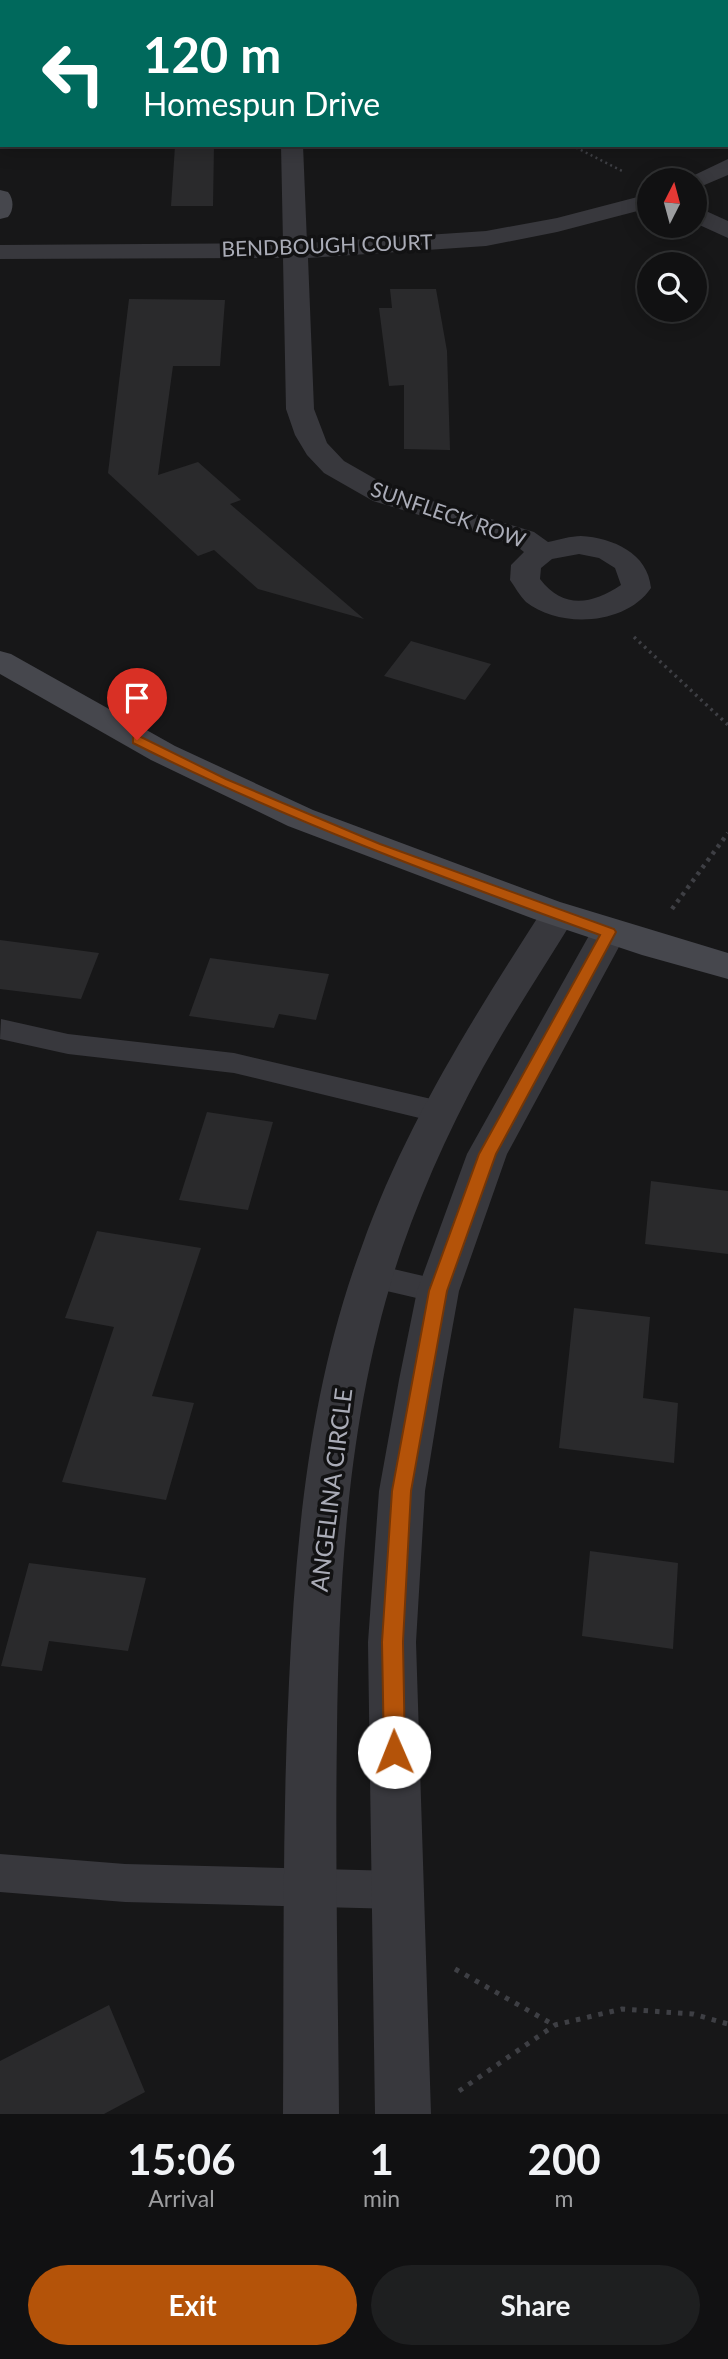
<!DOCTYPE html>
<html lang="en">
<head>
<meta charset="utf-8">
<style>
  body { margin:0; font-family:Lato,sans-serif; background:#1e1f20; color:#f1f3f6; height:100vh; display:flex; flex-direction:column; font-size:26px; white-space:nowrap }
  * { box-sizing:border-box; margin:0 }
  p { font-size:23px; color:#9c9d9f }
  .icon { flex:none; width:38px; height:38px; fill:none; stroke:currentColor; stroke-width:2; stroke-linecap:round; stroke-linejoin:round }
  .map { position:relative; height:2114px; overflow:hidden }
  .details { display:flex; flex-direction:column; background:#111112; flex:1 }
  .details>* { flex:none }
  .guide { position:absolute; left:0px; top:0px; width:728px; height:147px; box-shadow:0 4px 18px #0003,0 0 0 2px #303132; background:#00695c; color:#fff; overflow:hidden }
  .needle { width:46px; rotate:6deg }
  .controls { position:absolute; left:637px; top:168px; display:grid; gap:14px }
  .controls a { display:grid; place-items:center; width:70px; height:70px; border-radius:50%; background:#111112; box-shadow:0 4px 18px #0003,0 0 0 2px #303132; font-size:35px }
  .pin { position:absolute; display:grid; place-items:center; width:60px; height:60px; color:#fff; margin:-72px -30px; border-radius:50% 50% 50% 0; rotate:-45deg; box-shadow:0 0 7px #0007 }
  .pin .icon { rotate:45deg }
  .me { position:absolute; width:77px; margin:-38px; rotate:359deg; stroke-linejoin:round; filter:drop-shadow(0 0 5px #0008) }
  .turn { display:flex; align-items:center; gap:24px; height:147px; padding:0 28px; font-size:32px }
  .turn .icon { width:91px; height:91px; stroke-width:2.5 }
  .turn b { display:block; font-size:49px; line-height:60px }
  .eta { display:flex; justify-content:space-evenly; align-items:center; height:119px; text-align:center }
  .eta b { font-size:42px; font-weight:700; line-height:49px }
  .button { display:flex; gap:14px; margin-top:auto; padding:14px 28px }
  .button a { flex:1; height:80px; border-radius:42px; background:#b45309; color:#fff; font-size:28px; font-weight:700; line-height:80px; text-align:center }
  .button a+a { background:#1e1f20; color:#f1f3f6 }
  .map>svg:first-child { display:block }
  .building { fill:#2a2a2c }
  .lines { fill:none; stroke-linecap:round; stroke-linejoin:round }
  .path-far3 { stroke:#3e3f44; stroke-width:2.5; stroke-dasharray:2 3.5; stroke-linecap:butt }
  .path-far2 { stroke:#3e3f44; stroke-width:3.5; stroke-dasharray:2.5 4.5; stroke-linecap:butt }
  .path-far1 { stroke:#3e3f44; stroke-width:4.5; stroke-dasharray:3.5 5; stroke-linecap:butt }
  .path { stroke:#3e3f44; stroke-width:5; stroke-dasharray:4.5 7; stroke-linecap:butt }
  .lane { fill:#38383d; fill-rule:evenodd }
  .street { fill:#38383d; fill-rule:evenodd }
  .secondary { fill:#46474d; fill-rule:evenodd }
  .route { fill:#b45309; stroke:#753606; stroke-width:2 }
  .labels { text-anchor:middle; stroke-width:7; stroke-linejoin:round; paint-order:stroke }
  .far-street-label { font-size:21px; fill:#aaacb7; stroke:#121213 }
  .street-label { font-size:24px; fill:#aaacb7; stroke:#121213 }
</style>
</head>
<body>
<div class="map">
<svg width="728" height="2114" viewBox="0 0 728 2114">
  <rect width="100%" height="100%" fill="#171718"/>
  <path class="building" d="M214,145L213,206H171L175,146Z
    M390,289H436L447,351L450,450L404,449V385L389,386L379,308H392Z
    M129,299L225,300L220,366H173L158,475L198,462L241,500L230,504L364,619L258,589L214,550L198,556L108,473Z
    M411,641L491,664L465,700L384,676Z
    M0,940L99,953L81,999L0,989Z
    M210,958L329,974L316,1020L279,1014L274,1028L189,1016Z
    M207,1112L273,1122L248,1210L179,1200Z
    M651,1181L728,1191V1254L645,1244Z
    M97,1231L201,1248L152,1396L194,1403L166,1500L62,1482L114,1327L65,1318Z
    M574,1308L650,1317L643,1398L678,1403L674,1463L559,1448Z
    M590,1551L678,1563L673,1649L582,1636Z
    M29,1563L146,1578L128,1651L49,1641L42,1671L1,1666Z
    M109,2005L145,2092L104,2114H0V2061Z"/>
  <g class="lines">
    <path class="path-far3" d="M176,0L178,2
      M381,0L386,2
      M65,2L76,0
      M571,145L624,172"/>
    <path class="path-far2" d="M634,637L728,725"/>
    <path class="path-far1" d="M672,909L728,833"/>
    <path class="path" d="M455,1969L554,2025
      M459,2091L555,2025L622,2009L693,2014L728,2024"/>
    <path class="lane" d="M1,1019L68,1034L234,1053L440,1101L450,1104L454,1112L450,1120L440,1123L234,1073L68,1054L0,1039Z
      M372,1264L449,1282L453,1291L449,1300L438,1303L361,1285L357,1276L361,1267Z
      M0,1854L125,1864L397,1871L411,1876L416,1890L411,1904L397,1909L125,1902L0,1892Z"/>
    <path class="street" d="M281,145H303L307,243L486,231L557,218L649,194V208L557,232L486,246L308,258L314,409L327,443L344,461L393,489L534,532L548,542C558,540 571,536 581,536C613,538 648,553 651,588C626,625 560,629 526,602C520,596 515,587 510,580L511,565L524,552L514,544L373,501L324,473L307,455L295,435L286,409L283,258L0,259V245L283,243ZM579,554L599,558L615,568L621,585C592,604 564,610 540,579L541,568L552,559Z
      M728,159V175L695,189V180H684Z
      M695,206L728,221V238L695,223Z
      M558,903L571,906L576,915C550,958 522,1000 497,1043C459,1108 427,1177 402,1248C349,1403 339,1569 337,1731C335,1859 338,1986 339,2114H283C284,1970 282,1826 289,1682C296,1535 310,1385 362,1246C406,1123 475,1015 545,906Z
      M609,919L622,923L627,932L507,1154L459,1291L443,1380L425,1491L416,1642L431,2114H375L368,1642L379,1491L399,1380L417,1291L467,1154L596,923Z"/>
    <path class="secondary" d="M0,190L8,192C14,199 14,210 8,217L0,219Z
      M0,651L11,654L175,746L313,810L560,902L728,953V979L642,955L534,919L288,826L151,760L0,674Z"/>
  </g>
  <path class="route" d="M137,735L226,779L380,844L614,929L616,932L496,1154L447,1291L411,1491L403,1642L405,1752L402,1760L394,1762L387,1760L384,1752L382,1642L392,1491L429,1291L479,1154L600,935C441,877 284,819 133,743V737Z"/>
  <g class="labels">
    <g class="far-street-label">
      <text transform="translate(327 246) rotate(-2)" y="7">BENDBOUGH COURT</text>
      <text transform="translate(448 515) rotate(19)" y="7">SUNFLECK ROW</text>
    </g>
    <g class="street-label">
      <text transform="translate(332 1490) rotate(-83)" y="8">ANGELINA CIRCLE</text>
    </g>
  </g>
</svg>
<div class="controls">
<a><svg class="needle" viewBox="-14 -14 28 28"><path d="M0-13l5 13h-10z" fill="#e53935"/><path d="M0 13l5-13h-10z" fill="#9c9d9f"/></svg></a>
<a><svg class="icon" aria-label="search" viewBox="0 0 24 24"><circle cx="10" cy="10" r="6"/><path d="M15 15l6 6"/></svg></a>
</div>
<div class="pin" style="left:137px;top:740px;background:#d93025"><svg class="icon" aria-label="arrive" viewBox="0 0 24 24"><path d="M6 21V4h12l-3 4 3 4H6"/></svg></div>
<svg class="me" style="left:394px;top:1752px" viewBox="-20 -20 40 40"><circle r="19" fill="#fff"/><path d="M0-13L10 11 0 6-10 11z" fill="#b45309"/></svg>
<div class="guide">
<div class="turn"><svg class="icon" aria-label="left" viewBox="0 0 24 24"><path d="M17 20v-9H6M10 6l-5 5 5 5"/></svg><div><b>120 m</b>Homespun Drive</div></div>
</div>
</div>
<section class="details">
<div class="eta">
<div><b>15:06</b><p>Arrival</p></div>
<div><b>1</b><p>min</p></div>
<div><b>200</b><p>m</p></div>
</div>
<div class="button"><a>Exit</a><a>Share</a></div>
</section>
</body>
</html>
